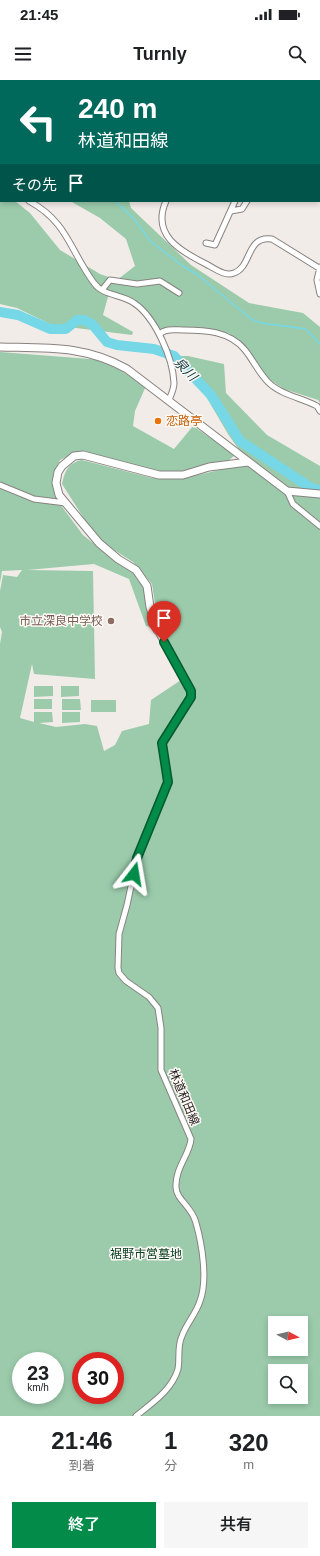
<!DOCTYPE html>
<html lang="ja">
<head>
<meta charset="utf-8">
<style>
  body { margin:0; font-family:Arial,"Noto Sans JP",sans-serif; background:#f6f6f6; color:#202124; height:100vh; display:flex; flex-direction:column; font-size:15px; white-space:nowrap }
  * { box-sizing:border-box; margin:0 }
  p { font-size:13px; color:#757577 }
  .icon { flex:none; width:22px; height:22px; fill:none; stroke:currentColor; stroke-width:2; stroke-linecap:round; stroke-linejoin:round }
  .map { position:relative; height:1336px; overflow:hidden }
  .panel { display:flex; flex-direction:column; background:#fff; flex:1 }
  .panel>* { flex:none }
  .top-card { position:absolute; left:0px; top:0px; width:320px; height:122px; box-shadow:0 2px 6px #0003; background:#00695c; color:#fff; overflow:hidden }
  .needle { width:26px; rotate:97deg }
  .tools { position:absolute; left:268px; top:1236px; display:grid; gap:8px }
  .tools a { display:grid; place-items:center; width:40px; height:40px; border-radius:0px; background:#fff; box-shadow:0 2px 6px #0003; font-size:20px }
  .speed { position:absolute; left:12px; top:1272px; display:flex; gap:8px; font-size:20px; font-weight:700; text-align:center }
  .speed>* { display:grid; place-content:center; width:52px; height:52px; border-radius:50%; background:#fff; box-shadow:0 2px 6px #0003; line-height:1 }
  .speed small { font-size:10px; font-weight:400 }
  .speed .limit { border:6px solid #d22; background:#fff; color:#111 }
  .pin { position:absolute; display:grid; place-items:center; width:34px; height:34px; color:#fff; margin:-41px -17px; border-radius:50% 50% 50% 0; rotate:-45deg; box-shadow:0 0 4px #0007 }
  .pin .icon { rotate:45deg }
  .me { position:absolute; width:44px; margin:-22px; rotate:14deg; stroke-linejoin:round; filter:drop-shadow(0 0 3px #0008) }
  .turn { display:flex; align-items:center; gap:14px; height:84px; padding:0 12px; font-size:18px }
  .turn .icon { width:52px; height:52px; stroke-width:2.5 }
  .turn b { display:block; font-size:28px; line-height:34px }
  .then { display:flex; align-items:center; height:38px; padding:0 12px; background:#0003; gap:8px; font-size:15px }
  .eta { display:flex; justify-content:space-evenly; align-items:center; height:68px; text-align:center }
  .eta b { font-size:24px; font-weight:600; line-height:28px }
  .primary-button { display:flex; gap:8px; margin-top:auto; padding:8px 12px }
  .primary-button a { flex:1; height:46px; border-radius:0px; background:#038c49; color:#fff; font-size:16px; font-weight:600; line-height:46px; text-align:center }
  .primary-button a+a { background:#f6f6f6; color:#202124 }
  .status { display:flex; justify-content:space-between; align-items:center; height:28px; padding:0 20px; background:#fff; direction:ltr }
  .status svg { height:11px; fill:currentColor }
  header { display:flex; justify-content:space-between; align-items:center; height:52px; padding:0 12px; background:#fff; font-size:18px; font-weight:600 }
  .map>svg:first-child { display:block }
  .green { fill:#9bcbab; fill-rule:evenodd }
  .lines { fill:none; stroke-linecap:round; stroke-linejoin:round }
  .stream { stroke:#76d8e6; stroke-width:1.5 }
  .river { stroke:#76d8e6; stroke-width:10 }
  .street-casing { stroke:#888380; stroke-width:7 }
  .secondary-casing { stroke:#888380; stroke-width:9 }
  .street { stroke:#fff; stroke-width:5 }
  .secondary { stroke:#fff; stroke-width:7 }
  .rail { stroke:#484644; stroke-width:1.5; stroke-dasharray:2 4; stroke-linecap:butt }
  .route-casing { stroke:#025b2f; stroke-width:10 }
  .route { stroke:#038c49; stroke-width:7 }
  .food-dot { fill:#e8710a; stroke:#fff9f6; stroke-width:1.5 }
  .education-dot { fill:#8d6e63; stroke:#fff9f6; stroke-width:1.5 }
  .labels { text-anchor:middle; stroke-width:3; stroke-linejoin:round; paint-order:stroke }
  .food-label { font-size:12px; fill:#c56008; stroke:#fff9f6; text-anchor:start }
  .education-label { font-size:12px; fill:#785e54; stroke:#fff9f6; text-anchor:end }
  .street-label { font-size:12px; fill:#201e1d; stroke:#fff9f6 }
  .park-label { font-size:12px; fill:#053d21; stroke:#fff9f6 }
  .water-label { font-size:13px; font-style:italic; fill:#013339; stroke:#fff9f6 }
</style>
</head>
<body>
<div class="status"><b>21:45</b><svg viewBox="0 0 49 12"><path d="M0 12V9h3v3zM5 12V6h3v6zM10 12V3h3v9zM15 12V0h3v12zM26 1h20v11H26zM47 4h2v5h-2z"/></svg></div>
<header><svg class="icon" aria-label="menu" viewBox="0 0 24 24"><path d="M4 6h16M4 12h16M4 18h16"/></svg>Turnly<svg class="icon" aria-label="search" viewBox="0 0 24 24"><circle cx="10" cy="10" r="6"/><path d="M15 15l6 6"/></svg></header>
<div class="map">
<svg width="320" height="1336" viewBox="0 0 320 1336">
  <rect width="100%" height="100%" fill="#f2ece9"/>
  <path class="green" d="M0,115L1,121H15L30,133L60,170L100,194L117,200L135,186L126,159L100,138L72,122L129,121L131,128L191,185L249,223L303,233L320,247V323L318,320L284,309L268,298L229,253L162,252L134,222L109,213L103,235L133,252L132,255L52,245L17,228L0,224Z
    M0,272L103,280L146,306L135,331L133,346L174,369L193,346L235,375L228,381L177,392H157L93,374L76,372L60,380L53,394L60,424L83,455L119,484L131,490L143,505L151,547L146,546L129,499L94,484L27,490L93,491L95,599L34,594L32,584L20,638L34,642V632H52L53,642L39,643L56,647L85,644L97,646L104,671L115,665L122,651L149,644L151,620L184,598L159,550L152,504L133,482L111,468L92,451L62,404C65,391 68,383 82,380L152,398H184L242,385V374L228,354L204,313L178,285L174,276H188L224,284L226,313L267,355L320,386V1336H0V564L2,552L0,547V511L3,495L17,497L22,490L2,491L0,503ZM275,1243H301V1269H275ZM21,1281H55V1315H21ZM81,1281H115V1315H81ZM275,1291H301V1317H275Z
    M34,606H53V616L34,617Z
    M61,606H79V616L61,617Z
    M34,619H52V629H34Z
    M62,619H80L81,630H62Z
    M91,620H116V632H91Z
    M62,632H80V642L62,643Z"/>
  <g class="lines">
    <path class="stream" d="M96,0L97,1
      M115,121L135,140L150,161L183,186L198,195L251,239L261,243L306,249L320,264"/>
    <path class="river" d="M0,232L18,235L50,249H66L77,240H84L92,244L107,262L117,265L154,269L174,276L211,315L240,361L311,408L320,410"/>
    <g class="street-casing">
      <path id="street" d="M260,0L261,1
        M201,1V0
        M283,1L284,0
        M319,40L320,38
        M319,48L320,49
        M319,89H320
        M0,103L1,104
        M319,108L320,109
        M29,121C68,142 70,171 94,203C103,216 122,214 134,223C155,237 173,278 174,303C174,309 171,315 169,320
        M166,121C151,155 180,171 206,184C214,188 225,197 234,193C252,187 246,155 272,159L319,188
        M231,131L242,129L247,121
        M206,163L215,165L235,121
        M320,187L317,200L320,214
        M102,210L110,200L137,204L160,201L179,213
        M160,254C165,248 176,250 183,250C205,250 230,251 245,270C253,280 259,293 268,302C281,315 302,318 317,326L320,331
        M0,405L34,419L66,423
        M287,411L293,424L320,446
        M136,1336C152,1323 172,1310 178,1289C180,1279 177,1266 182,1256C186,1244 196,1234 200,1221C208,1200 202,1164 196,1143C192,1126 176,1120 176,1107C175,1088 190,1074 191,1059L161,990V948L158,928L149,917L126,901L119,893L118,888L119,854L127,825L137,778L168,702L162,663L191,617V611L157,550"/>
    </g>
    <g class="secondary-casing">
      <path id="secondary" d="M0,267C46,268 85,265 127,289L287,411L320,414
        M157,550L150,527L147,506L136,490L118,479L99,463L59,415L56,403L58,392L62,386L74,376L83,375L159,395H183L209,387L248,382"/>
    </g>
    <use href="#street" class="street"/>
    <use href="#secondary" class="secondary"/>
    <path class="rail" d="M0,34H1
      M319,96H320"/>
  </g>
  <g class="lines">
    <g class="route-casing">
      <path id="route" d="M134,794L137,778L168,702L162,663L191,617V611L164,562"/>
    </g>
    <use href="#route" class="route"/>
  </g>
  <circle class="food-dot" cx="158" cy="341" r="4"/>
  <circle class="education-dot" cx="111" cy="541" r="4"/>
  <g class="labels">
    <g class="food-label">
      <text x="166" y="345">恋路亭</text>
    </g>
    <g class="education-label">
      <text x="103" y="545">市立深良中学校</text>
    </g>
    <g class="street-label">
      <text transform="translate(184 1017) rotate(67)" y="4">林道和田線</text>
    </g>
    <g class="park-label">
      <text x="146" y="1178">裾野市営墓地</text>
    </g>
    <g class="water-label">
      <text transform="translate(186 289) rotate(46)" y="5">泉川</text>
    </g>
  </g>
</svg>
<div class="tools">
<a><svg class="needle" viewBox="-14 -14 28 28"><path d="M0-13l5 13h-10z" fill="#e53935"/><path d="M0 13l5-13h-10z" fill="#757577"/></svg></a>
<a><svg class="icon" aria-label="search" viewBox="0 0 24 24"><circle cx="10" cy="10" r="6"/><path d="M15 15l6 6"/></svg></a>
</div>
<div class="speed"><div>23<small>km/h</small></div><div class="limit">30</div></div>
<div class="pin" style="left:164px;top:562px;background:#d93025"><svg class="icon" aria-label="arrive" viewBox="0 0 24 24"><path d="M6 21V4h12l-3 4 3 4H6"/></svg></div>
<svg class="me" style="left:134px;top:794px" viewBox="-20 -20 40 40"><path d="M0-17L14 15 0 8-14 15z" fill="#038c49" stroke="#fff" stroke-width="4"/></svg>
<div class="top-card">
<div class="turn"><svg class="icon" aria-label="left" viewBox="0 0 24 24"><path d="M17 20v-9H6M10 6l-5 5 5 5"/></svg><div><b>240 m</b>林道和田線</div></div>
<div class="then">その先<svg class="icon" aria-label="arrive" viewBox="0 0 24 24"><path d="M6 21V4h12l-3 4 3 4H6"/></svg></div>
</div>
</div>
<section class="panel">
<div class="eta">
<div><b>21:46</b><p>到着</p></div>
<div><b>1</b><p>分</p></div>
<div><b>320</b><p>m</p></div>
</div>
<div class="primary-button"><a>終了</a><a>共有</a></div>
</section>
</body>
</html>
